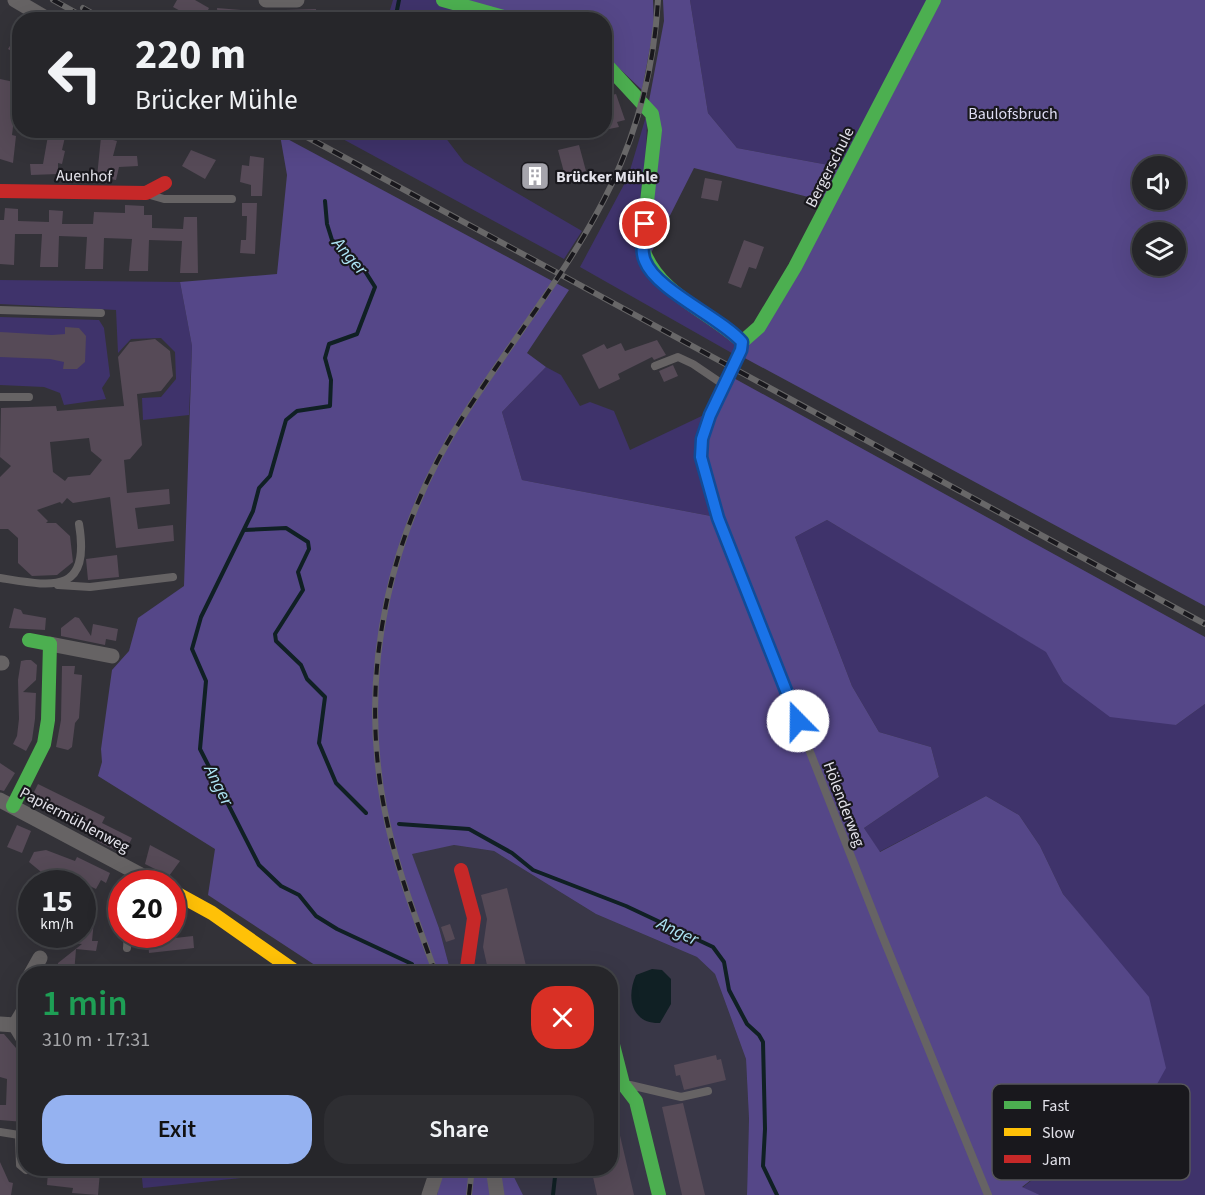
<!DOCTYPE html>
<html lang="en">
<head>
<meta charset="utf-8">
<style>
  body { margin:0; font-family:"Source Sans 3",sans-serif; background:#2e2e32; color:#f1f3f6; height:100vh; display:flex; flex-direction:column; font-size:22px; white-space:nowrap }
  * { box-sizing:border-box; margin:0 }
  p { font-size:20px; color:#a4a5a8 }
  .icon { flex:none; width:33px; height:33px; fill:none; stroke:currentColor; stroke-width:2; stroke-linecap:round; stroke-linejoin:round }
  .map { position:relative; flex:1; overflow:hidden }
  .sheet { position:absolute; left:18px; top:966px; width:600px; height:210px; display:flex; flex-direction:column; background:#26262a; border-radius:24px; box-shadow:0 6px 24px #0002,0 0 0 2px #424347 }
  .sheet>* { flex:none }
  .guide { position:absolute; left:12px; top:12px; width:600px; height:126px; border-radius:24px; box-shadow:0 6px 24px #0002,0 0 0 2px #424347; background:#26262a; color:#f1f3f6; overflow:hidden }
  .fabs { position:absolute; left:1132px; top:156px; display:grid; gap:12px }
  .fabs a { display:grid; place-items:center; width:54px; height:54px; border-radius:50%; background:#26262a; box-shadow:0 6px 24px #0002,0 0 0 2px #424347; font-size:30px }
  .speed { position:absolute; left:18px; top:870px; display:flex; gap:12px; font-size:30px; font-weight:700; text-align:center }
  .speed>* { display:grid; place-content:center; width:78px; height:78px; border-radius:50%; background:#26262a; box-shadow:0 6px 24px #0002,0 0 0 2px #424347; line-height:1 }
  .speed small { font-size:15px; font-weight:400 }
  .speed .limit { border:9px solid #d22; background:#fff; color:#111 }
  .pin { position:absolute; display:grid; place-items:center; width:51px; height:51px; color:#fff; margin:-26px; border:3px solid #fff; border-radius:50%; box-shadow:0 2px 6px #0007 }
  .me { position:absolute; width:66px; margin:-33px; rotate:338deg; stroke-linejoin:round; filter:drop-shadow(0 0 4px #0008) }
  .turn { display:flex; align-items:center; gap:21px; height:126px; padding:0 24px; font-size:27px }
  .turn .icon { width:78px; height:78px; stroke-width:2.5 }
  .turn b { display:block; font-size:42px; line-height:51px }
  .round { display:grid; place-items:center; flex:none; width:63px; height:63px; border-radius:24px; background:#2e2e32 }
  .overview { display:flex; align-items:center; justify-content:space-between; height:102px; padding:0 24px }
  h1 { font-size:36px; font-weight:600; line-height:45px; color:#1e9e55 }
  .button { display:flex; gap:12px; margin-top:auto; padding:12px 24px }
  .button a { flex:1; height:69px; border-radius:24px; background:#95b2f1; color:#111; font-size:24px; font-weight:600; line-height:69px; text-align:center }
  .button a+a { background:#2e2e32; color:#f1f3f6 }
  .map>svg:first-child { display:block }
  .built { fill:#393747 }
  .green { fill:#3f336b }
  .forest { fill:#554788; fill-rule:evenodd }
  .water { fill:#102024 }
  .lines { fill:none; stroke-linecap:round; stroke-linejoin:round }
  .stream { stroke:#102024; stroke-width:4 }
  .building { fill:#564a57; fill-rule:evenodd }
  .lane { stroke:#666364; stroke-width:8 }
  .street { stroke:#666364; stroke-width:15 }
  .fast { stroke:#4caf50; stroke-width:14 }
  .slow { stroke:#ffc107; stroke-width:14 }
  .jam { stroke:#c62828; stroke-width:14 }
  .rail-casing { stroke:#686768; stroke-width:6 }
  .rail { stroke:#19181d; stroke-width:4; stroke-dasharray:11; stroke-linecap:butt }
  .route-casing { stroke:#114b97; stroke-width:15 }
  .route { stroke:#1a73e8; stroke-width:10 }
  .labels { text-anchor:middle; stroke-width:4.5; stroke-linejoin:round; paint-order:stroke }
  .park-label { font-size:16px; fill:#dfddf3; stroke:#19181d }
  .street-label { font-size:16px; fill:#e3e2ea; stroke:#19181d }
  .poi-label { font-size:16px; font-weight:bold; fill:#e3e2ea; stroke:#19181d; text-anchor:start }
  .water-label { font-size:18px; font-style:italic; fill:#aee5f5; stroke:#19181d }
  .key { fill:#19181d; stroke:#56555a; stroke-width:1.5 }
  .key-label { font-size:16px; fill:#e3e2ea }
</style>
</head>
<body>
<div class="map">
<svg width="1205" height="1195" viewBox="0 0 1205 1195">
  <rect width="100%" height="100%" fill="#333238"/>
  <path class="built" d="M454,845L494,851L596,914L697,957L715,974L746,1059L749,1119L747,1195H523L510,1169L610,1168V974L451,973L439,928L411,853Z"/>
  <path class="green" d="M393,0H438L509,20H387Z
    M690,0H930L845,168L737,148L708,113Z
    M647,113L644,262L741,342L737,356L580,267L628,177Z
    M328,131H457L445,137L464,162L582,231L564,259Z
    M0,280L180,282L192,346L189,415L143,420L142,398L161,397L176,379L175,352L161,338L131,339L118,353L116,310L0,304Z
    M0,317L99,320L104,328L110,376L102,388L106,399L64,405L60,393L44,387L0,385Z
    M546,367L561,375L580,406L590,402L614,411L630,450L708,413L701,439L716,517L522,480L502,412Z
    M827,520L1047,652L1063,682L1176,725L1205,704V1195H1040L1022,1188L1068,1151L1131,1130L1098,937L1063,894L1040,846L1019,815L986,796L879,852L864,828L939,777L931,747L879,732L852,686L795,537Z
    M270,1169V1175L143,1188L141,1169Z"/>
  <path class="forest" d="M451,0H653L654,27L642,90L605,55L604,20L527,19Z
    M663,0H690L708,113L737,148L845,168L828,202L694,168L647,261L649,101L664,21Z
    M940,0H1205V606L741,356ZM1143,166H1176V200H1143ZM1143,232H1176V266H1143Z
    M280,135L569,290L527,353L546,367L502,412L522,480L716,517L706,475L704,439L730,376L1205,637V704L1176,725L1110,717L1063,682L1046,652L827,520L795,537L852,686L879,732L931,747L939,777L864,828L880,852L986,796L1019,815L1040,846L1063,894L1149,997L1166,1068L1131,1131L1068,1151L1022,1187L1040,1195H747L749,1119L746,1059L715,974L697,957L596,914L494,851L454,845L412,854L439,928L451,973H327L208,895L215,849L98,776L102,762L101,749L112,670L129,651L138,618L184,586L192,346L180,282L277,274L287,175Z
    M442,1168L510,1169L523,1195H437Z"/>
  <path class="water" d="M652,969L662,970L671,979V1004L660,1023C631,1024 626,997 636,975Z"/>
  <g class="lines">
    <path class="stream" d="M395,20L399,0
      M325,201L327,224L332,240L363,268L375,287L357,334L329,344L325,358L331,380L330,406L297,411L286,420L270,476L259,488L253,511L201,617L192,649L206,681L200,749L259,865L281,886L299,895L316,916L337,929L412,964
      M244,530L286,528L308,542L309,549L298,572L303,590L275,634L276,641L301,665L307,679L325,697L319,743L336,783L366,813
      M399,824L469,829L512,853L533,870L626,906L713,947L724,962L729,990L747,1024L759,1035L763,1042L765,1129L763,1166L777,1195
      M553,1195L556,1168"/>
  </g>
  <path class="building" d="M177,0H195L209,8L203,20H197L173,7Z
    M217,8L265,12V20H218Z
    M316,9V20H285V10Z
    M20,30V56L8,49Z
    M0,79L14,82L11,95L14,96L11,109L15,110L12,135L16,136L13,163L0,159Z
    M616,94L625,120L617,122L619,127L609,129L604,113V97Z
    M49,130H63L61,136L65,137L62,150L65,151L62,164L58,163V174L31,175L30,164H43Z
    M101,137L117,141L113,156H137L138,166L119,167L116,180L97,177Z
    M579,145L586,171L565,176L558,150Z
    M191,150L216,160L205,179L182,166Z
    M250,156L264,158L262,196H251V185L240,182L242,165L249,166Z
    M530,162L549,172L539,190L521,180Z
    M705,178L722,181L718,201L701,198Z
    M242,203H257L255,254L240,253L241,240H246L247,216H242Z
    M125,205L144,206V215H152V228L183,229L184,217H197L198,273H180L182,241L149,240L148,271H129L132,239L104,238L103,269H85L87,237L59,236L58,267H40L42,234H15L14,265L0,264V220H4L5,208L18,209V221L49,222V210L63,211L62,224H93L94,212L125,213Z
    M744,240L764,247L756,269L749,267L741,288L728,283Z
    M65,327L79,328L86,336L85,362L77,369H63L64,362L50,359L0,357V332L52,335L65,334Z
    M155,339L170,351L173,376L161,391L137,394L142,445L130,459L124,460L127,493L169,489L170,504L135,508L138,529L173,525L174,541L116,548L110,497L73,503L67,498L62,504L60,502L37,510L48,521L46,523H56L70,536L73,562L57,575L32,576L18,563V538L8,529H0V477L11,466L0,457L1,408L56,406L57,411L124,406L118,357L130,342ZM89,438L91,451L102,460L90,475L68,477L65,481L53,472L50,442Z
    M657,340L666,355L654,360L652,357L618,374L620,379L599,389L582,355L604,344L607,349L621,343L625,351Z
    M673,365L678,376L664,382L659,371Z
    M117,555L119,577L88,580L86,559Z
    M14,608L21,610L23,614L46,618L45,630L9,628Z
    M75,617L79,618L91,636L93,624L118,629L116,641L106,639L105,645L61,636V628Z
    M26,660H31L37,665L36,680L23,692L36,693L35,719L32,740L26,751L13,744L17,736L19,719L18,680L21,661Z
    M62,666H75L74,674L82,675L79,718L75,723L72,747L68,750L56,747L61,720Z
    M0,763L15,773L4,791L0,790Z
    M38,784L105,817L102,823L132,838L127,848L124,847L121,853L97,841L99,837L34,806L29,802Z
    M17,825L31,831L22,853L7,847Z
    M150,845L180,861L169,876L145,864Z
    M46,850L75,861L77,857L110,873L106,883L101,880L96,889L59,871L56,877L47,873L46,876L29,862L34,852Z
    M507,888L528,974H489L483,947L487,919L481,895Z
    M84,920L94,921L92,941H98L96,951L76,949L74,974H57L58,963L82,944L61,942V934H82Z
    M450,924L455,939L446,942L441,927Z
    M193,936L194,948L149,953L148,941Z
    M0,1034H4L22,1055L21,1083L26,1084L24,1122L0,1120V1105H6L7,1079L0,1077Z
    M716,1055L717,1060L721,1059L726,1080L684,1090L680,1075L676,1076L674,1065Z
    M683,1103L705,1195H682L662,1107Z
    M610,1110H614L634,1195H597L591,1168H610Z
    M0,1162L9,1182L13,1183L11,1195H0Z
    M75,1170L100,1172L98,1195L72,1193L73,1188L47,1185L48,1172L74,1174Z"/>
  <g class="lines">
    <path class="lane" d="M150,195L164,199H232
      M0,310L101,313
      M742,345L702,439L704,475L718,518L882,935L988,1195
      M655,366L678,357L693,364L724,385
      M0,397H29
      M0,578C51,586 91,596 79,524
      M58,585L90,587L173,577
      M131,884L133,870
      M127,948L128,934
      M630,1085L681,1097L708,1091
      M0,1132L19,1135L20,1165L26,1170"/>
    <path class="street" d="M15,0L49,20
      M266,0H297
      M50,644L112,656
      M0,663H2
      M0,800L158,884
      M31,974L40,958
      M0,1024L15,1025L26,1043
      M15,1025L26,1007
      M493,1168L497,1195
      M429,1195L438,1168"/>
    <path class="fast" d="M443,0L514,20
      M604,62L652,114L655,130L642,247C658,295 708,310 742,342L759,327L795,267L934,0
      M13,806L44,744L48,720L50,644L29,640
      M610,1033L623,1084L636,1101L659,1195"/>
    <path class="slow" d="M172,891L212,913L299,974"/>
    <path class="jam" d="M0,191L146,193L165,183
      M461,870L474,918L466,974"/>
    <g class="rail-casing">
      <path id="rail" d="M53,0L89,20
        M83,8L104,20
        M294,130L1205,624
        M436,974C416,919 395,865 384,807C358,668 390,527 468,409C561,267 647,180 658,0
        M469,1195L472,1168"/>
    </g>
    <use href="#rail" class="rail"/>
  </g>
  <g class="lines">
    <g class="route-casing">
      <path id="route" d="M645,224C644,236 640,250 645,261C656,290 720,317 742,342L741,350L710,415L702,439L701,457L718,518L798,721"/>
    </g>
    <use href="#route" class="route"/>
  </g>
  <defs>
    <g id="building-square" transform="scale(1.5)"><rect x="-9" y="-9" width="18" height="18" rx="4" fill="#a5a4ac" stroke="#19181d"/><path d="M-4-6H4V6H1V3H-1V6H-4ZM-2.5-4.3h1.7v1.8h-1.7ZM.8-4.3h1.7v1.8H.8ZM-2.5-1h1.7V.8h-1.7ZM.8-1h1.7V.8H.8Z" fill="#fff"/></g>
  </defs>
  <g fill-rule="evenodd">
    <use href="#building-square" x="535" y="176"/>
  </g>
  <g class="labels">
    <g class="park-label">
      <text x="1013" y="119">Baulofsbruch</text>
    </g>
    <g class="street-label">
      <text transform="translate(829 167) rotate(-63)" y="6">Bergerschule</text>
      <text transform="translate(84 175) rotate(1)" y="6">Auenhof</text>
      <text transform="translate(845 804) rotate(69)" y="6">Hölenderweg</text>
      <text transform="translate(75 819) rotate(28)" y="6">Papiermühlenweg</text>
    </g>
    <g class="poi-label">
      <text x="556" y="182">Brücker Mühle</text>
    </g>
    <g class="water-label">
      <text transform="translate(350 256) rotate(49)" y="6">Anger</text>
      <text transform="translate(219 785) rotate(63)" y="6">Anger</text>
      <text transform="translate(678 931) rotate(25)" y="6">Anger</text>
    </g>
  </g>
  <rect x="992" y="1084" width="198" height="96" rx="9" class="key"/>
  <rect x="1004" y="1101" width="27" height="8" fill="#4caf50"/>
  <rect x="1004" y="1128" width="27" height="8" fill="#ffc107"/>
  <rect x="1004" y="1155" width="27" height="8" fill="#c62828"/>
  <g class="key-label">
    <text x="1042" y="1111">Fast</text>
    <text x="1042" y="1138">Slow</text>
    <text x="1042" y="1165">Jam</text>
  </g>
</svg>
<div class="fabs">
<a><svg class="icon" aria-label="sound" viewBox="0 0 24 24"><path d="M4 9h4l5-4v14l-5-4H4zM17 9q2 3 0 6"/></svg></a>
<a><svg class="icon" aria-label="layers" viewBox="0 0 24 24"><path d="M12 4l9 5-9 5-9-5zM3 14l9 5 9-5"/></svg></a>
</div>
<div class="speed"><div>15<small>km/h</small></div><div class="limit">20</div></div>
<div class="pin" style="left:645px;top:224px;background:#d93025"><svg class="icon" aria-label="arrive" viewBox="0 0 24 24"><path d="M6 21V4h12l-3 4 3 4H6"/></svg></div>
<svg class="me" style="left:798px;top:721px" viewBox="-20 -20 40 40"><circle r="19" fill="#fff"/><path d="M0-13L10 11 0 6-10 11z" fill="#1a73e8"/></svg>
<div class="guide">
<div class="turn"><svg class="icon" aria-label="left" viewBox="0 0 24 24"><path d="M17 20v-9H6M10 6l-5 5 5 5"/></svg><div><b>220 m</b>Brücker Mühle</div></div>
</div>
<section class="sheet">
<div class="overview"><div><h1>1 min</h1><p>310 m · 17:31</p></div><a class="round" style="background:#d93025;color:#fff"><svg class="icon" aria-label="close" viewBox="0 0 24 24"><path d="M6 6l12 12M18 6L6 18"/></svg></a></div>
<div class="button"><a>Exit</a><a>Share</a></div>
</section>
</div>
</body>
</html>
